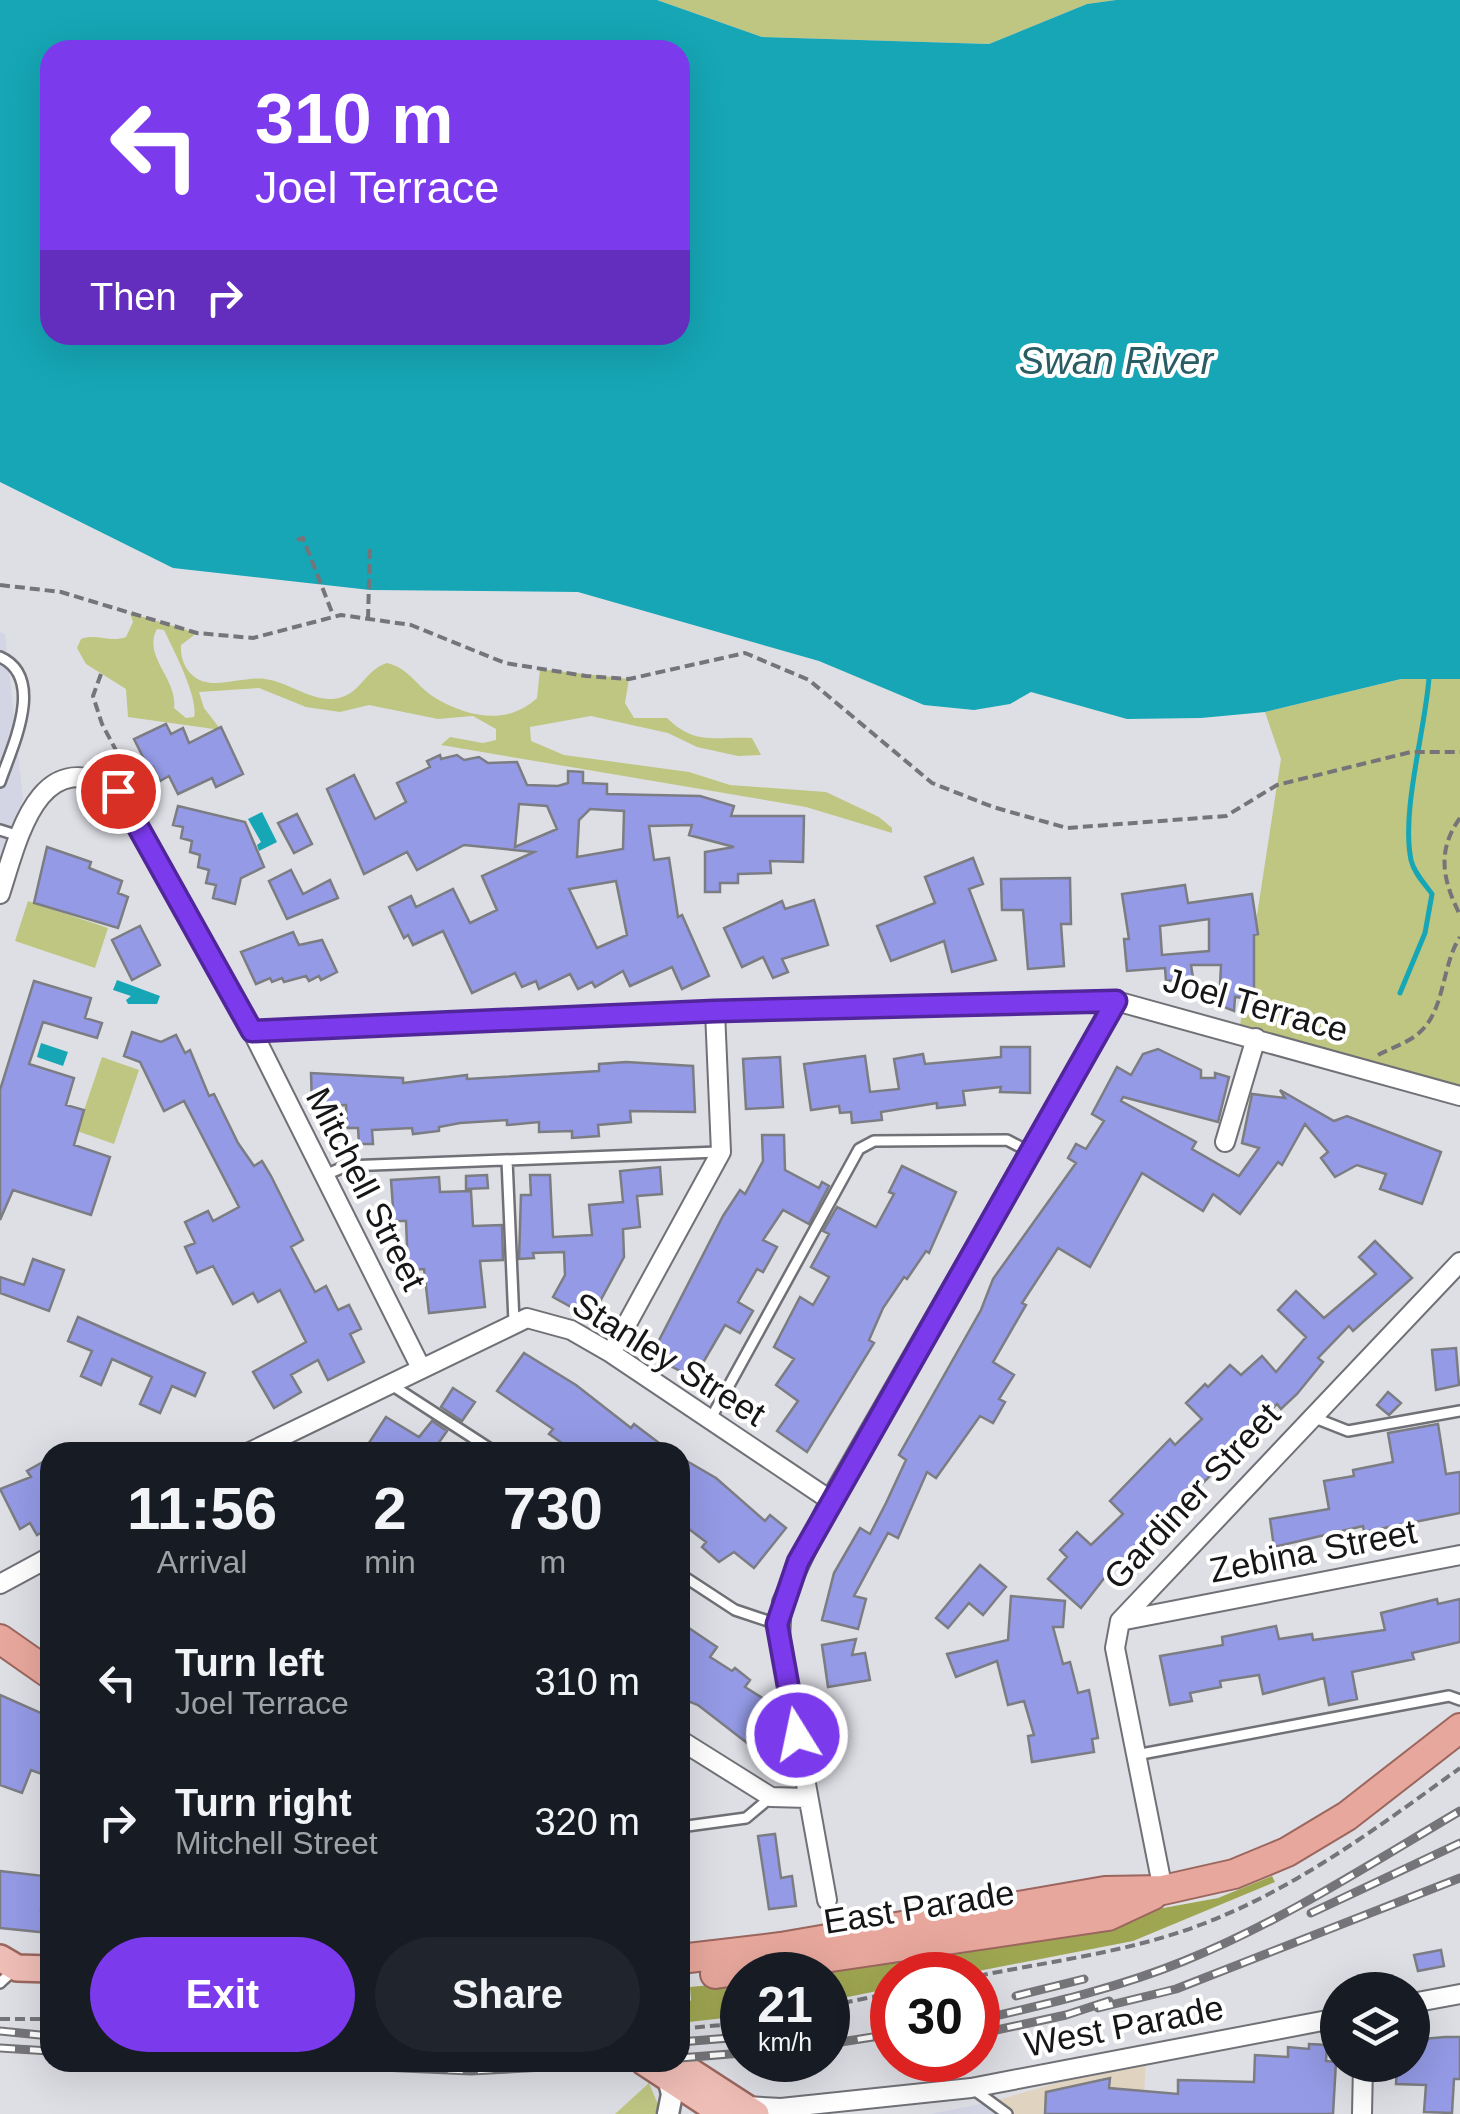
<!DOCTYPE html>
<html lang="en">
<head>
<meta charset="utf-8">
<style>
  body { margin:0; font-family:Helvetica,sans-serif; background:#20242c; color:#f1f3f6; height:100vh; display:flex; flex-direction:column; font-size:38px; white-space:nowrap }
  * { box-sizing:border-box; margin:0 }
  p { font-size:32px; color:#9ea1a6 }
  .icon { flex:none; width:55px; height:55px; fill:none; stroke:currentColor; stroke-width:2; stroke-linecap:round; stroke-linejoin:round }
  .map { position:relative; flex:1; overflow:hidden }
  .sheet { position:absolute; left:40px; top:1442px; width:650px; height:630px; display:flex; flex-direction:column; background:#171b24; border-radius:30px; box-shadow:0 10px 40px #0002 }
  .sheet>* { flex:none }
  .hud { position:absolute; left:40px; top:40px; width:650px; height:305px; border-radius:30px; box-shadow:0 10px 40px #0002; background:#7c3aed; color:#fff; overflow:hidden }
  .buttons { position:absolute; left:1320px; top:1972px; display:grid; gap:20px }
  .buttons a { display:grid; place-items:center; width:110px; height:110px; border-radius:50%; background:#171b24; box-shadow:0 10px 40px #0002; font-size:50px }
  .speed { position:absolute; left:720px; top:1952px; display:flex; gap:20px; font-size:50px; font-weight:700; text-align:center }
  .speed>* { display:grid; place-content:center; width:130px; height:130px; border-radius:50%; background:#171b24; box-shadow:0 10px 40px #0002; line-height:1 }
  .speed small { font-size:25px; font-weight:400 }
  .speed .limit { border:15px solid #d22; background:#fff; color:#111 }
  .pin { position:absolute; display:grid; place-items:center; width:85px; height:85px; color:#fff; margin:-42px; border:5px solid #fff; border-radius:50%; box-shadow:0 2px 10px #0007 }
  .me { position:absolute; width:110px; margin:-55px; rotate:350deg; stroke-linejoin:round; filter:drop-shadow(0 0 8px #0008) }
  .turn { display:flex; align-items:center; gap:35px; height:210px; padding:0 50px; font-size:45px }
  .turn .icon { width:130px; height:130px; stroke-width:2.5 }
  .turn b { display:block; font-size:70px; line-height:85px }
  .then { display:flex; align-items:center; height:95px; padding:0 50px; background:#0003; gap:20px; font-size:38px }
  .eta { display:flex; justify-content:space-evenly; align-items:center; height:170px; text-align:center }
  .eta b { font-size:60px; font-weight:800; line-height:70px }
  .button { display:flex; gap:20px; margin-top:auto; padding:20px 50px }
  .button a { flex:1; height:115px; border-radius:60px; background:#7c3aed; color:#fff; font-size:40px; font-weight:800; line-height:115px; text-align:center }
  .button a+a { background:#20242c; color:#f1f3f6 }
  ul { padding:0; list-style:none }
  li { display:flex; align-items:center; gap:30px; height:140px; padding:0 50px }
  li div { flex:1 }
  li b { display:block; font-size:38px }
  li em { font-style:normal }
  .map>svg:first-child { display:block }
  .built { fill:#d4d5e4 }
  .industrial { fill:#e0d3c0 }
  .green { fill:#bfc682; fill-rule:evenodd }
  .forest { fill:#9fa651 }
  .water { fill:#16a6b5; fill-rule:evenodd }
  .lines { fill:none; stroke-linecap:round; stroke-linejoin:round }
  .stream { stroke:#16a6b5; stroke-width:5 }
  .building { fill:#949ae5; stroke:#7c7d83; stroke-width:2.5; fill-rule:evenodd }
  .service-casing { stroke:#707177; stroke-width:14 }
  .minor-casing { stroke:#707177; stroke-width:22 }
  .tertiary-casing { stroke:#707177; stroke-width:25 }
  .primary-casing { stroke:#9b665e; stroke-width:30 }
  .trunk-casing { stroke:#9b665e; stroke-width:32 }
  .path { stroke:#757579; stroke-width:4; stroke-dasharray:10 5; stroke-linecap:butt }
  .service { stroke:#fff; stroke-width:9 }
  .minor { stroke:#fff; stroke-width:18 }
  .tertiary { stroke:#fff; stroke-width:20 }
  .primary { stroke:#eebdb5; stroke-width:25 }
  .trunk { stroke:#e8a79c; stroke-width:28 }
  .rail-casing { stroke:#757579; stroke-width:9 }
  .rail { stroke:#fff; stroke-width:5; stroke-dasharray:15; stroke-linecap:butt }
  .route-casing { stroke:#51269a; stroke-width:25 }
  .route { stroke:#7c3aed; stroke-width:18 }
  .labels { text-anchor:middle; stroke-width:8; stroke-linejoin:round; paint-order:stroke }
  .street-label { font-size:35px; fill:#161618; stroke:#fff }
  .water-label { font-size:38px; font-style:italic; fill:#295d64; stroke:#fff }
</style>
</head>
<body>
<div class="map">
<svg width="1460" height="2114" viewBox="0 0 1460 2114">
  <rect width="100%" height="100%" fill="#dedfe5"/>
  <path class="built" d="M0,632L5,634L23,799L0,860Z
    M991,2102L1007,2114H930Z"/>
  <path class="industrial" d="M1146,2057L1143,2114H1007L991,2102Z"/>
  <path class="green" d="M657,0H1116L1087,4L989,44L762,37Z
    M130,613L197,633L181,645C180,657 185,671 196,678C213,690 245,676 265,679C289,682 315,704 339,698C361,693 365,670 387,663C411,669 417,688 437,699C471,718 508,725 537,698L540,669L629,679L625,703L634,718H667C696,746 714,736 752,738L761,755L738,756L697,747L668,733L591,716L530,727L531,741L564,755L689,772L730,785L826,792L879,817L892,828V833L806,807L441,745L450,737L483,743L496,740V729L473,716L438,719L369,705L340,712L306,707L259,688L199,692L204,708L221,730L128,717L126,689L86,664L77,648L81,639C96,633 110,643 126,637L133,622ZM157,629L164,630C173,649 199,698 194,717L186,718L174,708C178,679 142,656 157,629Z
    M1401,679H1460V1096L1239,1032L1281,759L1265,712Z
    M28,901L108,928L95,968L15,941Z
    M102,1057L139,1070L114,1144L77,1131Z
    M649,2083L659,2107L655,2114H615Z"/>
  <path class="forest" d="M1272,1876L1275,1882L1133,1941L958,1975H892V1988L828,2001V1975H799L1218,1898Z
    M742,1982V2016L680,2023V2013L691,2000L690,1987Z"/>
  <path class="water" d="M0,0H657L762,37L989,44L1087,4L1116,0H1460V679H1401L1265,712L1201,718L1127,719L1031,692L1010,704L974,710L924,705L819,661L578,592L370,590L173,568L0,482ZM50,50H680V335H50Z
    M262,812L277,842L259,851L257,845L261,842L248,819Z
    M117,980L160,996L157,1004H128L126,1000L131,996L113,990Z
    M41,1043L68,1052L63,1066L37,1057Z"/>
  <g class="lines">
    <path class="stream" d="M1400,993L1425,933L1432,894C1425,884 1414,873 1411,860C1401,811 1425,731 1429,678"/>
  </g>
  <path class="building" d="M166,724L171,734L183,728L189,743L221,727L243,774L216,787L212,778L178,794L169,776L160,781L153,767L149,769L134,739Z
    M440,755L441,759L457,755L464,760L479,757L488,763L517,762L527,785L558,786L568,783V771L583,772V783L607,784V794L700,796L734,806L731,816H804L803,862L770,861L771,873L738,874V883H720V892H705V852L734,847L689,835L692,825L649,826L654,860L669,858L678,917L682,915L709,976L682,989L672,967L630,986L623,971L595,987L592,982L578,989L570,974L539,989L536,981L522,987L515,973L472,993L443,931L413,945L408,935L404,938L389,907L411,896L416,907L453,889L470,923L497,910L482,876L534,852L464,845L417,870L407,852L364,874L327,789L354,775L375,819L406,802L397,783L430,767L427,761ZM519,804L547,806L557,829L515,847ZM590,809L624,811L623,849L577,857L579,820ZM616,881L627,935L597,948L569,889Z
    M178,806L245,822L264,867L241,878L235,904L213,898L216,885L206,883L209,870L198,867L200,855L190,852L192,841L181,838L183,827L173,825Z
    M297,814L312,844L294,853L278,823Z
    M47,847L91,862L89,868L122,881L118,893L128,897L118,928L34,903Z
    M973,858L983,884L969,889L996,960L952,972L944,941L891,961L877,926L935,903L925,877Z
    M291,870L303,894L330,880L338,898L287,919L269,881Z
    M1070,878L1071,924H1061L1064,966L1028,969L1023,910H1002L1001,879Z
    M1185,885L1188,903L1252,894L1258,934L1254,935V999L1235,997L1234,1011L1219,1005L1221,965H1191L1193,978L1166,981L1165,968L1127,971L1124,939H1129L1122,894ZM1209,919V951L1162,955L1160,926Z
    M814,900L828,945L782,959L788,972L773,978L763,957L742,967L724,928L782,901L785,909Z
    M140,926L160,965L132,980L112,940Z
    M293,932L299,945L322,940L337,972L321,980L319,976L309,981L306,976L284,982L282,978L272,982L270,978L256,984L241,952Z
    M34,981L91,998L85,1018L102,1023L97,1038L43,1022L29,1064L74,1078L66,1105L84,1110L74,1145L110,1157L91,1215L13,1190L0,1220V1090Z
    M132,1032L161,1042L176,1035L185,1053L190,1050L209,1096L214,1094L238,1143L254,1166L262,1161L271,1176L303,1240L291,1247L315,1292L326,1286L338,1310L349,1305L361,1329L350,1334L364,1362L328,1380L318,1360L291,1375L301,1392L274,1408L253,1372L306,1342L280,1290L258,1302L253,1293L233,1304L213,1266L197,1273L185,1247L195,1243L185,1222L208,1211L213,1221L239,1207L184,1101L164,1111L140,1062L124,1056Z
    M1001,1047H1030V1093L1000,1092L1001,1087L963,1091L965,1105L937,1108V1103L881,1112L882,1120L852,1123L851,1112L840,1113L839,1106L811,1110L804,1064L865,1056L870,1092L899,1089L894,1059L923,1054L925,1064L1001,1057Z
    M1158,1049L1201,1070V1078H1215V1073L1229,1077L1218,1122L1123,1097L1121,1101L1196,1142L1192,1149L1239,1176L1259,1148L1242,1143L1252,1094L1285,1098L1280,1090L1334,1121L1347,1116L1441,1152L1422,1204L1380,1189L1386,1174L1357,1165L1335,1177L1321,1158L1328,1152L1305,1124L1282,1165L1278,1162L1240,1214L1213,1194L1203,1211L1142,1173L1090,1267L1058,1248L1022,1303L1026,1305L993,1362L1014,1375L999,1399L1005,1402L993,1423L980,1416L936,1478L927,1472L898,1538L888,1533L854,1596L866,1599L858,1629L822,1620L834,1573L860,1528L870,1534L886,1503L906,1460L899,1455L981,1310L993,1279L1076,1163L1068,1158L1076,1144L1086,1149L1104,1121L1092,1114L1117,1067L1131,1075L1143,1054Z
    M780,1057L783,1107L746,1109L743,1059Z
    M626,1062L693,1066L695,1112L630,1111L631,1122L598,1125L599,1136L572,1138V1131L539,1132V1122L507,1125V1120L460,1123L439,1127V1131L413,1134L412,1128L372,1130L373,1144H359L358,1128H347L346,1105L312,1106L311,1073L403,1078V1083L467,1075V1079L599,1071V1064Z
    M762,1135H784L785,1170L819,1188L822,1182L829,1186L809,1224L783,1210L763,1240L777,1247L763,1272L757,1269L738,1302L753,1311L740,1333L725,1325L694,1378L651,1356L723,1216L740,1190L745,1194L763,1161Z
    M902,1166L956,1192L929,1253L926,1251L907,1279L904,1277L883,1308L869,1340L874,1343L807,1452L777,1431L798,1401L776,1385L794,1359L774,1347L800,1297L813,1305L829,1277L811,1267L829,1234L823,1231L837,1207L876,1227L894,1194L889,1192Z
    M660,1167L662,1194L637,1196L640,1227L623,1229L624,1257L591,1318L553,1297L565,1275L564,1252L533,1253L534,1258L519,1259L521,1195H531L530,1175H550L553,1237L592,1235L589,1205L623,1202L620,1171Z
    M487,1175L488,1188L466,1189V1176Z
    M439,1177L440,1192L471,1191L473,1226L502,1225L503,1260L480,1261L485,1307L429,1313L424,1269L408,1270L406,1221H394L391,1180Z
    M1375,1241L1412,1278L1353,1331L1349,1326L1318,1358L1323,1362L1297,1394L1281,1409L1277,1404L1252,1430L1261,1439L1250,1450L1244,1445L1211,1475L1183,1502L1189,1509L1170,1526L1163,1519L1136,1545L1141,1550L1122,1569L1116,1563L1081,1608L1048,1579L1067,1557L1060,1550L1077,1532L1091,1545L1123,1514L1110,1501L1170,1439L1175,1445L1202,1419L1186,1403L1205,1384L1208,1387L1230,1365L1241,1375L1262,1356L1276,1372L1306,1337L1278,1310L1296,1291L1324,1318L1376,1274L1359,1257Z
    M33,1259L64,1270L49,1311L0,1293V1277L24,1285Z
    M78,1317L205,1373L195,1396L172,1386L160,1413L140,1404L152,1377L112,1359L101,1385L81,1376L92,1351L68,1341Z
    M1456,1348L1459,1385L1436,1390L1432,1350Z
    M524,1353L576,1385L631,1428L634,1424L671,1452H575L549,1434L553,1429L497,1391Z
    M453,1388L475,1402L462,1421L441,1407Z
    M1388,1392L1401,1403L1389,1415L1377,1405Z
    M386,1417L419,1437L432,1421L447,1431L435,1448L443,1452H363Z
    M1438,1424L1446,1474L1460,1472V1513L1364,1532L1363,1526L1274,1547L1270,1519L1329,1509L1324,1481L1354,1476L1353,1470L1393,1462L1388,1433Z
    M50,1458V1528L37,1535L30,1523L20,1529L0,1489L31,1477L27,1471Z
    M685,1460L716,1478L765,1521L770,1515L786,1528L754,1568L734,1552L719,1562L702,1547L706,1542L681,1523L689,1512L680,1506V1468Z
    M980,1565L1006,1587L983,1615L969,1603L948,1628L936,1618Z
    M1011,1596L1065,1601L1063,1627H1053L1063,1664L1070,1662L1078,1693L1089,1690L1098,1738L1092,1739L1094,1752L1032,1762L1028,1736L1034,1735L1024,1701L1008,1705L997,1661L956,1677L947,1654L1008,1640Z
    M1437,1599L1438,1604L1460,1599V1642L1412,1653L1414,1659L1352,1672L1357,1699L1329,1705L1324,1678L1263,1694L1259,1675L1220,1681L1221,1687L1190,1693L1192,1701L1170,1705L1160,1656L1223,1645L1222,1637L1276,1626L1279,1639L1312,1634L1313,1640L1385,1630L1381,1613Z
    M680,1622L717,1647L710,1657L732,1671L735,1668L750,1680L745,1687L772,1704L756,1729L770,1738L760,1753L698,1705L680,1698Z
    M856,1639L852,1655L865,1653L870,1680L828,1687L822,1645Z
    M0,1695L50,1717V1777L31,1770L22,1793L0,1785Z
    M775,1834L781,1878L792,1876L796,1906L769,1909L758,1836Z
    M0,1871L44,1876L41,1910L50,1911V1933L0,1928Z
    M1441,1950L1444,1966L1418,1971L1414,1955Z
    M1445,2037H1460V2079H1454L1452,2113L1424,2112L1426,2085L1396,2084L1397,2065H1412V2040Z
    M1309,2044L1327,2045L1326,2061L1336,2062L1333,2114H1045L1046,2092L1110,2078L1109,2088L1178,2094V2080L1254,2082L1255,2055L1288,2057V2047L1309,2049Z"/>
  <g class="lines">
    <g class="service-casing">
      <path id="service" d="M0,657C47,678 11,749 0,782
        M0,830L19,836
        M507,1160L514,1322
        M323,1176L346,1166L718,1152
        M393,1386L495,1452
        M1315,1418L1348,1431L1460,1411
        M710,1420L859,1149L874,1141L1007,1140L1030,1152
        M680,1574L735,1610L777,1624
        M1136,1755L1449,1696L1460,1700
        M680,1827L746,1818L771,1797
        M0,1983L15,1969
        M973,2089L1007,2114"/>
    </g>
    <g class="minor-casing">
      <path id="minor" d="M0,894C18,839 38,741 117,791L252,1031L420,1366
        M252,1031L715,1011L1116,1001L1460,1096
        M1225,1142L1256,1038
        M611,1353L721,1152L715,1011
        M250,1452L527,1318L571,1330L611,1353L830,1500
        M0,1584L50,1557
        M1120,1621L1460,1555
        M680,1740L771,1797L808,1798
        M1163,1890L1115,1648L1120,1621L1460,1262
        M827,1900L780,1640L782,1602L830,1500L1116,1001
        M1412,2003L1460,1994
        M746,2106L781,2108L971,2088L1338,2018
        M1362,2114L1363,2065"/>
    </g>
    <g class="tertiary-casing">
      <path id="tertiary" d="M668,2078L672,2094L668,2114"/>
    </g>
    <g class="primary-casing">
      <path id="primary" d="M0,1958L17,1968L50,1969
        M644,2062L723,2114
        M676,2062L756,2114"/>
    </g>
    <g class="trunk-casing">
      <path id="trunk" d="M0,1639L50,1674
        M680,1959L781,1947L1105,1891L1163,1890L1234,1874L1287,1852L1347,1816L1460,1728
        M715,1974L1108,1916L1153,1895"/>
    </g>
    <path class="path" d="M297,540L303,538L333,615
      M0,585L61,592L197,633L253,638L341,615L411,625L505,663L586,676L629,679L745,653L809,680L932,783L993,807L1067,828L1226,816L1277,785L1411,752H1460
      M368,619L370,545
      M101,674L93,696L102,724L134,784
      M1460,818C1436,851 1443,881 1460,915
      M1378,1055C1391,1048 1410,1042 1420,1032C1445,1010 1442,964 1460,937
      M978,1976C1051,1961 1129,1952 1200,1925C1296,1889 1378,1827 1460,1768
      M828,2006L892,1993
      M0,2019H50
      M680,2029L742,2023"/>
    <use href="#service" class="service"/>
    <use href="#minor" class="minor"/>
    <use href="#tertiary" class="tertiary"/>
    <use href="#primary" class="primary"/>
    <use href="#trunk" class="trunk"/>
    <g class="rail-casing">
      <path id="rail" d="M1311,1913L1460,1843
        M1016,1996L1084,1979
        M1098,2008L1176,1989L1460,1878
        M978,2020C1047,2004 1118,1988 1184,1961C1281,1922 1370,1864 1460,1811
        M0,2031L50,2036
        M978,2034L1066,2015L1109,2001
        M680,2042L742,2037
        M828,2044L892,2034
        M0,2048L50,2051
        M680,2058L742,2053
        M268,2062L471,2071L636,2062"/>
    </g>
    <use href="#rail" class="rail"/>
  </g>
  <g class="lines">
    <g class="route-casing">
      <path id="route" d="M118,791L252,1031L715,1011L1116,1001L798,1562L777,1624L797,1735"/>
    </g>
    <use href="#route" class="route"/>
  </g>
  <g class="labels">
    <g class="street-label">
      <text transform="translate(1256 1005) rotate(16)" y="12">Joel Terrace</text>
      <text transform="translate(366 1189) rotate(63)" y="12">Mitchell Street</text>
      <text transform="translate(669 1359) rotate(32)" y="12">Stanley Street</text>
      <text transform="translate(1192 1496) rotate(-47)" y="12">Gardiner Street</text>
      <text transform="translate(1313 1551) rotate(-11)" y="12">Zebina Street</text>
      <text transform="translate(919 1907) rotate(-9)" y="12">East Parade</text>
      <text transform="translate(1124 2026) rotate(-11)" y="12">West Parade</text>
    </g>
    <g class="water-label">
      <text x="1116" y="374">Swan River</text>
    </g>
  </g>
</svg>
<div class="buttons">
<a><svg class="icon" aria-label="layers" viewBox="0 0 24 24"><path d="M12 4l9 5-9 5-9-5zM3 14l9 5 9-5"/></svg></a>
</div>
<div class="speed"><div>21<small>km/h</small></div><div class="limit">30</div></div>
<div class="pin" style="left:118px;top:791px;background:#d93025"><svg class="icon" aria-label="arrive" viewBox="0 0 24 24"><path d="M6 21V4h12l-3 4 3 4H6"/></svg></div>
<svg class="me" style="left:797px;top:1735px" viewBox="-20 -20 40 40"><circle r="17" fill="#7c3aed" stroke="#fff" stroke-width="3"/><path d="M0-11L8 9 0 5-8 9z" fill="#fff"/></svg>
<div class="hud">
<div class="turn"><svg class="icon" aria-label="left" viewBox="0 0 24 24"><path d="M17 20v-9H6M10 6l-5 5 5 5"/></svg><div><b>310 m</b>Joel Terrace</div></div>
<div class="then">Then<svg class="icon" aria-label="right" viewBox="0 0 24 24"><path d="M7 20v-9h11M14 6l5 5-5 5"/></svg></div>
</div>
<section class="sheet">
<div class="eta">
<div><b>11:56</b><p>Arrival</p></div>
<div><b>2</b><p>min</p></div>
<div><b>730</b><p>m</p></div>
</div>
<ul>
<li><svg class="icon" aria-label="left" viewBox="0 0 24 24"><path d="M17 20v-9H6M10 6l-5 5 5 5"/></svg><div><b>Turn left</b><p>Joel Terrace</p></div><em>310 m</em></li>
<li><svg class="icon" aria-label="right" viewBox="0 0 24 24"><path d="M7 20v-9h11M14 6l5 5-5 5"/></svg><div><b>Turn right</b><p>Mitchell Street</p></div><em>320 m</em></li>
</ul>
<div class="button"><a>Exit</a><a>Share</a></div>
</section>
</div>
</body>
</html>
